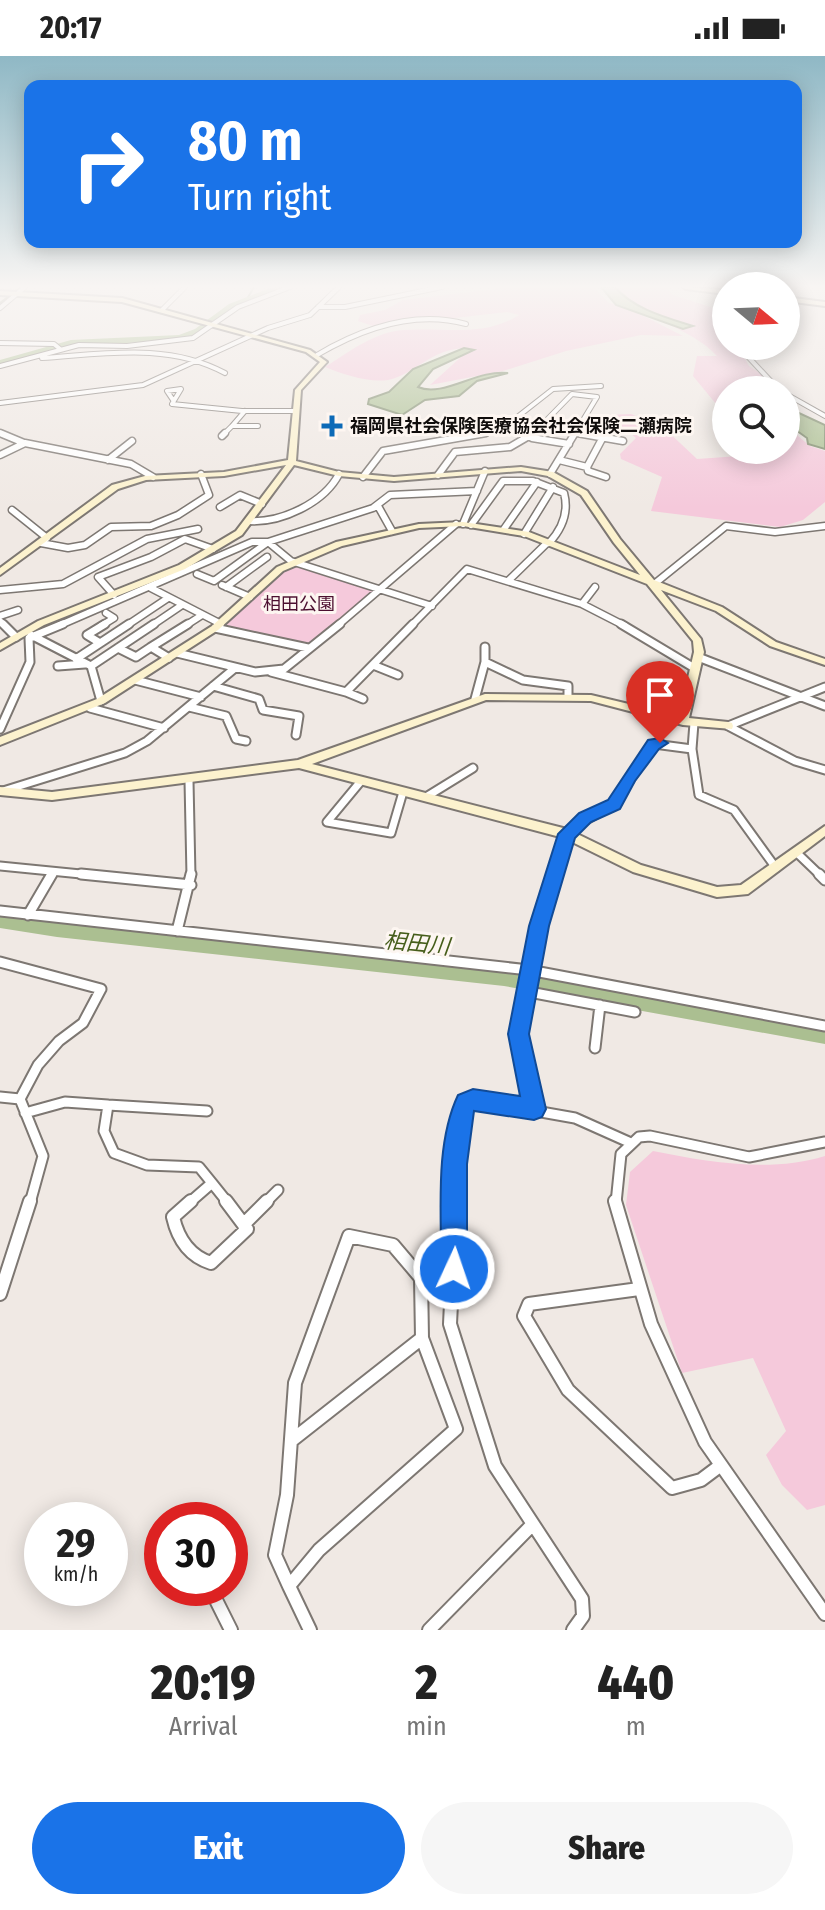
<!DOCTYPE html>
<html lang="en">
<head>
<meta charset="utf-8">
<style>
  body { margin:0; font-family:"Fira Sans Condensed","Noto Sans JP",sans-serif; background:#f6f6f6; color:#222; height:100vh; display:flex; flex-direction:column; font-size:30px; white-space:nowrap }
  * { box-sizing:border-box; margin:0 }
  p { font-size:26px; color:#767676 }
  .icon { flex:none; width:44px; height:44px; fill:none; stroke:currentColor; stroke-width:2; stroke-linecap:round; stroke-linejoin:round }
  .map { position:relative; height:1574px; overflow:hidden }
  .panel { display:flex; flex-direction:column; background:#fff; flex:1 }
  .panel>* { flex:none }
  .guide { position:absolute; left:24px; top:24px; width:778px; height:168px; border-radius:16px; box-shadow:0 4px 20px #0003; background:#1a73e8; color:#fff; overflow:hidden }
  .needle { width:52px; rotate:109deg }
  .fabs { position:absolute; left:712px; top:216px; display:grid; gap:16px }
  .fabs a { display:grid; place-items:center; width:88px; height:88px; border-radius:50%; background:#fff; box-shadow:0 4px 20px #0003; font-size:40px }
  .speed { position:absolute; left:24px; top:1446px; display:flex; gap:16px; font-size:40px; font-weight:700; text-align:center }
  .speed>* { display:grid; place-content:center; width:104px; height:104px; border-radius:50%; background:#fff; box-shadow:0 4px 20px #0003; line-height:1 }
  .speed small { font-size:20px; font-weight:400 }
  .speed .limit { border:12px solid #d22; background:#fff; color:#111 }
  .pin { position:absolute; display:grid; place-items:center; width:68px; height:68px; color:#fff; margin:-82px -34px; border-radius:50% 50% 50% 0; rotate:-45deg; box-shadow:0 0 8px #0007 }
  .pin .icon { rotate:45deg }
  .me { position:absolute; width:88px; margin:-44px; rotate:3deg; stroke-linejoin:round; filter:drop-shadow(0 0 6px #0008) }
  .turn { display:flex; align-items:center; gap:28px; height:168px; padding:0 32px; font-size:36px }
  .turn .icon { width:104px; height:104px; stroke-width:2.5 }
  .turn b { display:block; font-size:56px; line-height:68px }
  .eta { display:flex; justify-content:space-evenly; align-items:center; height:136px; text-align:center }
  .eta b { font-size:48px; font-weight:800; line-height:56px }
  .action { display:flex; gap:16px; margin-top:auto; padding:16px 32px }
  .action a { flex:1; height:92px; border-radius:48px; background:#1a73e8; color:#fff; font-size:32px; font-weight:800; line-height:92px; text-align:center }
  .action a+a { background:#f6f6f6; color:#222 }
  .status { display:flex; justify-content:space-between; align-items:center; height:56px; padding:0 40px; background:#fff; direction:ltr }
  .status svg { height:22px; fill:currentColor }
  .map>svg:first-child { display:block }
  .green { fill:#f5c9db }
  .water { fill:#abbf91; stroke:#7c8a69; stroke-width:2 }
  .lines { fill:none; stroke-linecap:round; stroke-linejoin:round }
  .stream { stroke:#7c8a69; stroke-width:2 }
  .river { fill:#abbf91; fill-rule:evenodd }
  .street-far4-casing { stroke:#7d7772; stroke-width:6 }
  .street-far3-casing { stroke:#7d7772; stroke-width:9 }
  .street-far2-casing { stroke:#7d7772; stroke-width:11 }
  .street-far1-casing { stroke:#7d7772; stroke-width:13 }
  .street-casing { stroke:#7d7772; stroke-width:16 }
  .secondary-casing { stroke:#7d7772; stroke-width:4 }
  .street-far4 { stroke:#fff; stroke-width:4 }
  .street-far3 { stroke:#fff; stroke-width:6 }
  .street-far2 { stroke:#fff; stroke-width:7 }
  .street-far1 { stroke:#fff; stroke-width:9 }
  .street { stroke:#fff; stroke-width:12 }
  .secondary { fill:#fcf2ce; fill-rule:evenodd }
  .route { fill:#1a73e8; stroke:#114b97; stroke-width:2 }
  .poi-dot { fill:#0d6ab7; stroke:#fdf6f1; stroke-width:3 }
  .labels { text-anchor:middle; stroke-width:6; stroke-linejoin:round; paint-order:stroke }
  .far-poi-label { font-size:18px; font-weight:bold; fill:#100d0c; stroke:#fdf6f1; text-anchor:start }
  .far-park-label { font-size:18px; fill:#4c0f30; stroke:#fdf6f1 }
  .water-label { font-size:22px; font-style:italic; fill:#465e1b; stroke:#fdf6f1 }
</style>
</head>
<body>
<div class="status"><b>20:17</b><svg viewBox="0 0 49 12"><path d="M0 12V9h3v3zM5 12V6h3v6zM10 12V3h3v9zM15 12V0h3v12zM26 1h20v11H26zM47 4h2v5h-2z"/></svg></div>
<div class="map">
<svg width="825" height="1574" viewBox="0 0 825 1574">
  <rect width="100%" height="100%" fill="#f0e9e4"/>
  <path class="green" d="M512,231H593L609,247L622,249L683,280L641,279L566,295L503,315L430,329L471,292C432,290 416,318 388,324C369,327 342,318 325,311C349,296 374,276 404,274C444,271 483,282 519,259L507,256L376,271L358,265L360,259L385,254L403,244Z
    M617,231H665L673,239L723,255L726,257V290H738L749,310L785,334H726V360L693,320L697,300H717C690,270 641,265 617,231Z
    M631,358L663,371L697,403L739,400L746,394H786V370L810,390L825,395V446L803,464L780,471L651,455L662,421L621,403L620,398L636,382L608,359Z
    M293,510L376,536L308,589L224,571L271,523Z
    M653,1095C708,1106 770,1117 825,1100V1449L807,1454L782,1429L766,1399L786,1375L753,1302L682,1317L626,1149L630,1116Z"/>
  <path class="water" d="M601,231H615C633,253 668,262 693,270L683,273L616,249Z
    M464,292L474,294L433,313L418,331C443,342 477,313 508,317L477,325L459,340L425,344L402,359L368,348L369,343L389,336L413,313Z
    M786,351L825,369V393L808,388L807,382L786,367Z"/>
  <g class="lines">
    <path class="stream" d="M247,243L254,231
      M0,247L21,231"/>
    <path class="river" d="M273,231H285L235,252L201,277L183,284L71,290L0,310V304L71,284L179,279L195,273L229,248Z
      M0,856L57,865L504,912L825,968V988L504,930L57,881L0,872Z"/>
    <g class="street-far4-casing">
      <path id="street-far4" d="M318,251H345L442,231
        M0,252L25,231
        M162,254L185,231
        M0,287L54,288L60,293
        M738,290L779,334
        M317,299C361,273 415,254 466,268
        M42,302C104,298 168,286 225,317
        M0,310L79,289L127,290L193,282L238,251L290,231
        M786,338L825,360
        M173,344L167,335L181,333L172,348L242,355H295
        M0,347L143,329L268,272L310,259L339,231
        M245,355L232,370H258
        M0,377L4,379
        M577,377L587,379
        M223,379L232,370
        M477,379L502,373L553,333L601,330
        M532,379L572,338L597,341L574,379"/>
    </g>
    <g class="street-far3-casing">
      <path id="street-far3" d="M0,377L24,387
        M577,377L623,385
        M222,380L225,377
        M532,382L569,388
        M0,399L25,387L131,408L153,421
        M108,404L132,385
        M559,404L587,411L588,415L606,421
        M587,411L603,381
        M550,418L575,377
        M438,419L455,396L510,391L534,377
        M363,421L383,395L486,377
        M378,450L392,475
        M220,451L240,439L262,448
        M12,454L47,482
        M249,465C281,467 324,447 339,418
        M463,468L485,415
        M471,469L503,425H533L564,437C569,456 562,473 549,487
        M504,473L537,426
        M524,478L553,431
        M41,487L68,492L85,489L111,471L151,470L178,459L209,439L201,418
        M197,518L214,525L268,486L373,452L390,439L477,435
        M508,525L547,487
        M222,529L250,541
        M653,529L726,470L775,476L825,470
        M226,531L267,501
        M151,532L221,568
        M0,534L63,528L147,483L198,473
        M114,539L98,521L151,501L185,483L213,493
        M582,548L625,570
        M0,560L18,554
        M0,565L5,570
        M58,570L252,486H268L291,505L432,550
        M101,570L114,562L106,557
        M126,570L168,542
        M151,570L182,549
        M185,570L202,559
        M337,570L456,468
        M411,570L467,513L582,548L595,531"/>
    </g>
    <g class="street-far2-casing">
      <path id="street-far2" d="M3,568L16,581
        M621,568L696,613
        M215,572L308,592
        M31,579L91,610L101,645
        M100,587L87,579L105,568
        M118,592L136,601L151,591
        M177,597L255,616L284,613L340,568
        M698,601L825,650
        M169,602L151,591L188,568
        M76,603L129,568
        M485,606L523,624L568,630V640
        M373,609L398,619
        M58,610L85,608
        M91,610L154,568
        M271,616L346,636L413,568
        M135,624L201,641
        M213,630L259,643L263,654L299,660L296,679
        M346,636L363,643
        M475,643L485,606V591
        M189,651L226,660L236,683L246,685
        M90,652L164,672
        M694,667L692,693L699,739L734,754L776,812
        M728,670L795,705L825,714
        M728,670L825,631
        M0,673L30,606L29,582L63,568
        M189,725L191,820
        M361,725L327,766L391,777L403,736
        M3,735L125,697L147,685L235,612
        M426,741L473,712
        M797,797L821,820
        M0,810L101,820
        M555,820L569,774L614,748L654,688L692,693"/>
    </g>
    <g class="street-far1-casing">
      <path id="street-far1" d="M81,818L191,829
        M819,818L825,824
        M0,855L529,914L825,970
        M28,859L52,818
        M177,875L191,818
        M0,906L101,933L83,967L59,985L38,1009L20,1043
        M524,935L635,956
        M595,992L600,949
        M0,1041L20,1043L43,1100L30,1147
        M108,1049L207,1055
        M534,1053L519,978L539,870L555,818
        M25,1057L65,1046L108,1049L104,1075L114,1097L147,1109L199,1111L212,1127
        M212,1127L228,1147
        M189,1147L212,1127
        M265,1147L278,1134
        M456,1147C455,1114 453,1078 466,1047L473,1044L575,1062L631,1087
        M616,1147L621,1098L639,1081L650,1080L749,1101L825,1086"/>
    </g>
    <g class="street-casing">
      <path id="street" d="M191,1145L173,1161C178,1183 189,1200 211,1207L247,1173L226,1145
        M456,1145L450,1268L495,1410L582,1543L583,1560L573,1574
        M615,1145L651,1268L705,1386L825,1558
        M244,1168L267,1145
        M349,1180L393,1189L421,1222L422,1282L456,1373L319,1494L289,1530L275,1499L287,1439L295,1327Z
        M639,1233L529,1248L524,1260L568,1334L672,1432L701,1424L721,1409
        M0,1238L30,1145
        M291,1385L422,1282
        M289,1530L310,1574
        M210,1532L231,1574
        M429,1574L531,1470"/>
    </g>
    <g class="secondary-casing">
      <path id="secondary" d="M683,231L726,234V238L686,233Z
        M0,235L122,242L310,294L327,306L301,334L296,405L339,416L394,421L521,411L553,416L587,435L620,483L654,524L722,551L776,586L825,603V609L770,590L716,555L661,534L701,583L704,596L689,662L728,666L732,667L733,670L732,673L683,669L591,645L486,644L312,708L567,773L641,809L717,831L741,829L825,770V780L748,838L717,841L633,816L564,782L299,712L52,744L0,739V731L52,736L298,704L485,638L591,639L679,660L694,596L693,585L647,528L524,480L463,470L419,472L342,490L283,515L218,574L105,647L0,689V681L97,643L212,570L277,511L336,486L419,468L463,466L529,476L640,519L614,487L581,439L548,420L521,415L394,425L339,420L294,409L242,479L185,513L44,569L0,594V587L38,565L179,509L236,475L286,409L224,420L146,424L118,433L0,519V512L112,429L145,420L224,416L288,404L295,334L320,306L306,296L122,246L0,239Z
        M786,241L825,246V250L786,245Z"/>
    </g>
    <use href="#street-far4" class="street-far4"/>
    <use href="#street-far3" class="street-far3"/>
    <use href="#street-far2" class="street-far2"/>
    <use href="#street-far1" class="street-far1"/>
    <use href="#street" class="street"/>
    <use href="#secondary" class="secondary"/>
  </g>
  <linearGradient id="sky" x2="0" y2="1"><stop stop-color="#8fb8c5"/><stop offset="0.51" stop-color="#f8f5f3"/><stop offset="1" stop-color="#f8f5f3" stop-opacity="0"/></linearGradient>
  <rect width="825" height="452" fill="url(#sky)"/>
  <path class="route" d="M660,682L668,687L659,693L635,725L620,753L591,766L575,782L549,870L529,978L546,1053L542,1061L534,1064L474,1055L467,1108V1213L463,1222L454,1226L445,1222L441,1213C442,1158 434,1090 458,1039L473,1033L520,1040L508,978L529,870L558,778L579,757L608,744L648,684Z"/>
  <path class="poi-dot" d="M328 358h8v8h8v8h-8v8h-8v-8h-8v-8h8z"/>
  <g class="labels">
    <g class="far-poi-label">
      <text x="350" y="376">福岡県社会保険医療協会社会保険二瀬病院</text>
    </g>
    <g class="far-park-label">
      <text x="299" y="554">相田公園</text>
    </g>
    <g class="water-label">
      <text transform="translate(417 887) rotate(6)" y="8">相田川</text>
    </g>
  </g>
</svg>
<div class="fabs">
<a><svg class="needle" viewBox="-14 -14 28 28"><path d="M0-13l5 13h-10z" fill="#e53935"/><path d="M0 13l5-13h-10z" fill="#767676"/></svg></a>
<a><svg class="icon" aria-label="search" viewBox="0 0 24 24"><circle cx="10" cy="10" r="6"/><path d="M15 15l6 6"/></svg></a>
</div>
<div class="speed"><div>29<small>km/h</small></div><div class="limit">30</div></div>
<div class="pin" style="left:660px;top:687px;background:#d93025"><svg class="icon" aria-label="arrive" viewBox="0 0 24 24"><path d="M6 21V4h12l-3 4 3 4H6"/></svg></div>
<svg class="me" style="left:454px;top:1213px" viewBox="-20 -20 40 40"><circle r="17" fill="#1a73e8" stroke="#fff" stroke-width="3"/><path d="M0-11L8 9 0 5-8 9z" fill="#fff"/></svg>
<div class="guide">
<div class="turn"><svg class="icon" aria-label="right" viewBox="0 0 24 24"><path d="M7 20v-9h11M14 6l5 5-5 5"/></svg><div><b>80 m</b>Turn right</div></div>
</div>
</div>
<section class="panel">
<div class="eta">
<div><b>20:19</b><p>Arrival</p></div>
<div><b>2</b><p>min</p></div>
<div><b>440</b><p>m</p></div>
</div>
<div class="action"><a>Exit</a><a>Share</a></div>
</section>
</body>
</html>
